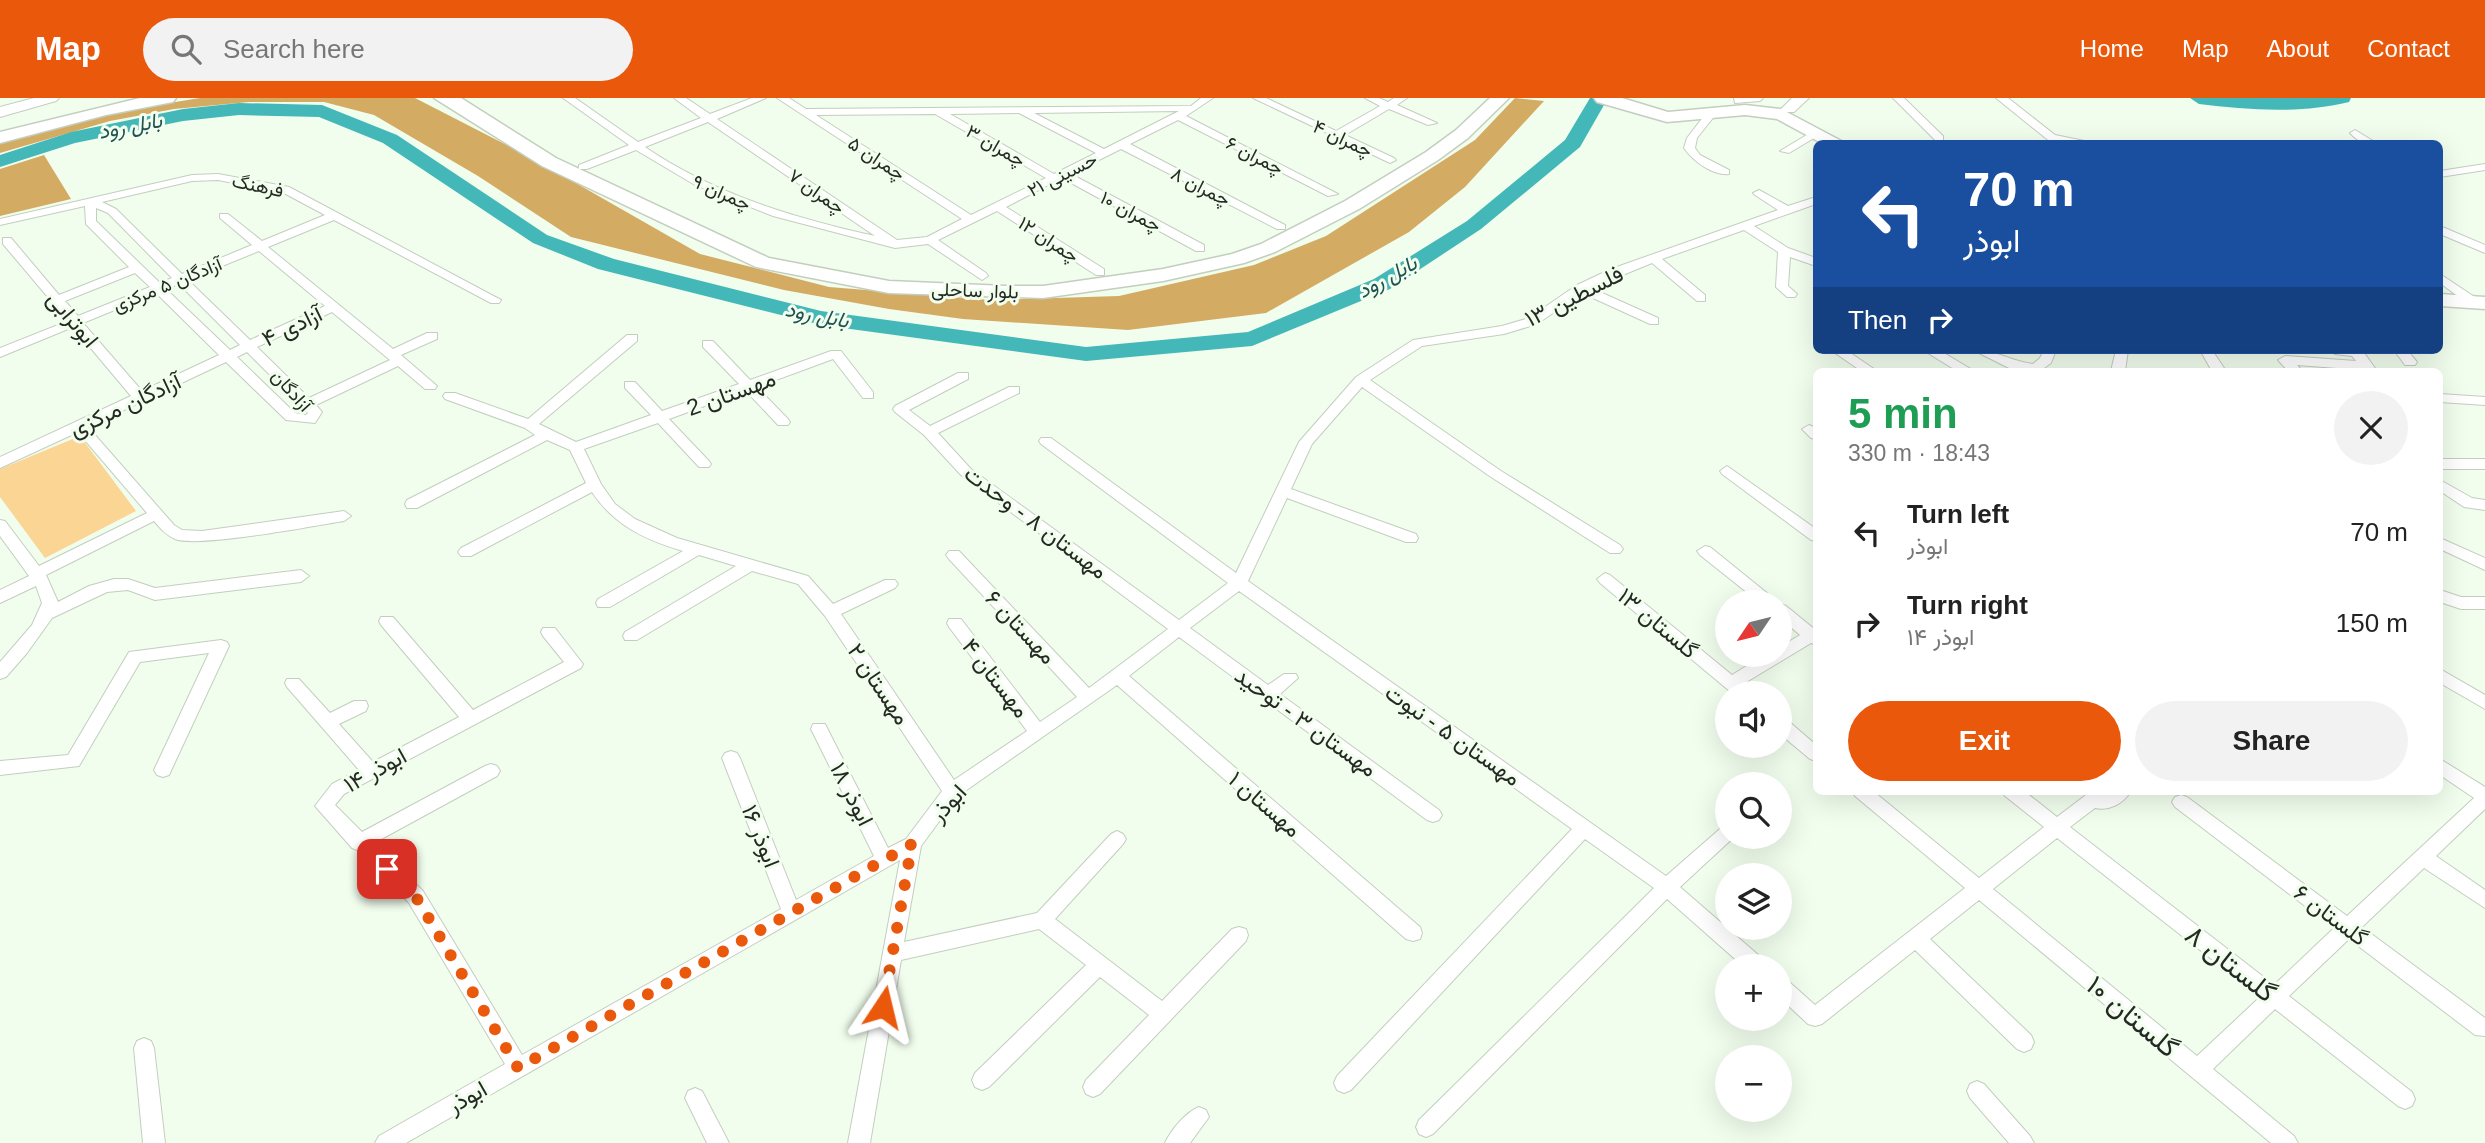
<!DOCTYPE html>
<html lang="en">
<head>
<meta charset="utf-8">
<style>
  body { margin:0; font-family:Arial,Vazirmatn,sans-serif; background:#f2f2f2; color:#222; height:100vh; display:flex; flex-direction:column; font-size:26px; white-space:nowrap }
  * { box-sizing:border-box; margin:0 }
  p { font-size:23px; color:#767676 }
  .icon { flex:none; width:38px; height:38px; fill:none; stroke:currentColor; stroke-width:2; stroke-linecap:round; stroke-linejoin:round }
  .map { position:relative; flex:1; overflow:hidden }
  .details { position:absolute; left:1813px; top:270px; width:630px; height:427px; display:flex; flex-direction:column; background:#fff; border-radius:10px; box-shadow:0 7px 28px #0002 }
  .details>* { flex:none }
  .guide { position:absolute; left:1813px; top:42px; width:630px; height:214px; border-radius:10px; box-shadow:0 7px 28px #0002; background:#1a4fa0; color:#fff; overflow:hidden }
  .needle { width:46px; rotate:235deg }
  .buttons { position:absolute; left:1715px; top:492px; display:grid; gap:14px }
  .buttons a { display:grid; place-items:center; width:77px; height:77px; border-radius:50%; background:#fff; box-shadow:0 7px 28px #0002; font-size:35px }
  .pin { position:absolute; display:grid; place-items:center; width:60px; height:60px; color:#fff; margin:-30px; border-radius:14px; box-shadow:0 4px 10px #0006 }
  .me { position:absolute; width:77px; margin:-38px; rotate:10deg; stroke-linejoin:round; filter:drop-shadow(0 0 5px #0008) }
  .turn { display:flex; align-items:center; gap:24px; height:147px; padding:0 35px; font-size:32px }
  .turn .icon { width:91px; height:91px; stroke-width:2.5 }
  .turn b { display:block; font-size:49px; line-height:60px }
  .then { display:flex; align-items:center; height:66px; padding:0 35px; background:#0003; gap:14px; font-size:26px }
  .round { display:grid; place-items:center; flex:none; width:74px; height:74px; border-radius:37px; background:#f2f2f2 }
  .head { display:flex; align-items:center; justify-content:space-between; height:119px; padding:0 35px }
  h1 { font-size:42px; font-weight:700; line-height:52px; color:#1e9e55 }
  .cta { display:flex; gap:14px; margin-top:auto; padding:14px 35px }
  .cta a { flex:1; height:80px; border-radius:42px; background:#ea580c; color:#fff; font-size:28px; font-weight:700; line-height:80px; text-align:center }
  .cta a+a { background:#f2f2f2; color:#222 }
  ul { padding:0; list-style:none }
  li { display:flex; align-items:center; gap:21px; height:91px; padding:0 35px }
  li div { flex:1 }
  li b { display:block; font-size:26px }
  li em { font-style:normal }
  header { display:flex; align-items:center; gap:42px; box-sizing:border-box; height:98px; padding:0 35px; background:#ea580c; color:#fff }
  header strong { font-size:33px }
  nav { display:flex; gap:38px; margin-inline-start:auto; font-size:24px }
  .search { width:490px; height:63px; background:#f2f2f2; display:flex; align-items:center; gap:18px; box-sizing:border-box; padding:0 24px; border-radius:38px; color:#767676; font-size:26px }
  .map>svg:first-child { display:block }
  .green { fill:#fbd594 }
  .forest { fill:#d4ab63 }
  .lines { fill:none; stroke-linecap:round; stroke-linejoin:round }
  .river { fill:#44b8b8; fill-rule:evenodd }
  .street-casing { stroke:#c3cebf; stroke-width:2 }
  .secondary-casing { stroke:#c3cebf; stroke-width:2 }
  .primary-casing { stroke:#c3cebf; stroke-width:3 }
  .street { fill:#fff; fill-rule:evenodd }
  .secondary { fill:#fff; fill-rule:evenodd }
  .primary { fill:#fff; fill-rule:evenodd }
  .route { stroke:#ea580c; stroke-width:12; stroke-dasharray:0 21.6 }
  .labels { text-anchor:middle; stroke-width:6; stroke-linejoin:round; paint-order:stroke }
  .far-street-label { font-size:19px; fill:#242923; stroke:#f1fded }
  .far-water-label { font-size:21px; font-style:italic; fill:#205252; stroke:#f1fded }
  .street-label { font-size:23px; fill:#242923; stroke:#f1fded }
  .near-street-label { font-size:28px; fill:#242923; stroke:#f1fded }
</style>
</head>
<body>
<header>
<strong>Map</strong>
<div class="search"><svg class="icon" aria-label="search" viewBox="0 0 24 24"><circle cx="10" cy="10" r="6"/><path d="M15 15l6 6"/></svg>Search here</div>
<nav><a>Home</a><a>Map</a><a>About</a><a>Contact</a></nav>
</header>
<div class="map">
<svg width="2485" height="1045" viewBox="0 0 2485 1045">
  <rect width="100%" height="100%" fill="#f1fded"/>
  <path class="green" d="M80,338L136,413L45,460L0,399V371Z"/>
  <path class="forest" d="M200,0H415L532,60L700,156L829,189L991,202L1119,198L1254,167L1326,138L1475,42L1515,0L1544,3L1465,89L1409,134L1266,215L1128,232L963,221L889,211L784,192L571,139L478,78L374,17L324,4H249L174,11L110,23L0,55V46L114,14Z
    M44,57L71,101L0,118V71Z"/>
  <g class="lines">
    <path class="river" d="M1590,0H1608L1580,49L1481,131L1390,191L1252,248L1086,263L821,227L598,171L533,145L383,45L319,19L239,17L183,23L75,45L0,69V57L71,34L183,11L239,5L322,7L397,37L547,137L614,161L821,213L1086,249L1248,234L1374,181L1467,123L1565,42Z
      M2190,0H2351L2349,4C2300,16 2248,12 2199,6Z"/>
    <g class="street-casing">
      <path id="street" d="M563,0H575L638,44L701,20L674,0H686L710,16L752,0H766L717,21L897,142L927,139L962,121L777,0H789L806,11L1191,8L1201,0H1213L1186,18L1338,96L1328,98L1178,22L1130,46L1285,127V131H1277L1121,51L1071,76L1204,147V153H1196L1062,80L1006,109L1104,171V177H1096L997,113L938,142L986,175L988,178L982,182L928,146L895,150L773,118L695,87L636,52L587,71H579V67L629,47ZM1179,13L1104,51L1034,15ZM1019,15L1096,55L1054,76L950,16ZM935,16L1046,80L971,117L816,17ZM708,24L875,138C794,120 714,96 645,49Z
        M1253,0H1266L1336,33L1380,8L1365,0H1379L1388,4L1394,0H1407L1397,7L1437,25L1428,27L1389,11L1345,37L1394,60L1396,62L1390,65Z
        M1893,0H1904L1943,38V42H1935Z
        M1996,0H2008L2055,37L2099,46H2053Z
        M1707,14L1716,16L1697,40L1695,50L1700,57L1729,72V76C1713,78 1693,63 1684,50L1687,40Z
        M1815,32L1824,34L1789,55L1780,53Z
        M2355,32L2378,46C2366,46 2358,44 2350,35Z
        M2485,66V72L2440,79V73Z
        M218,76L289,89L501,202L499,205H491L334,122L268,149L393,251L427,235H437V241L401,257L437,288L435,291H425L398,268L316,307L322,314L315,325L286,322L226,264L88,329L174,427L182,432L202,433L344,413L351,418L344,423C313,428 198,450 175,441C166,437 160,430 154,423L46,477L58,504L89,488L114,481H128L155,490L301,472L309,478L301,484L155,502L128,492L107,494L52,520L27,555L6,579L0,581V564L32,527L42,505L36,488L0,505V492L29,478L0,438V422L5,423L39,468L147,415L78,334L0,370V359L131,298L73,229L0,259V250L68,223L3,146V140H11L59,197L129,169L86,126L85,108L0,127V121L192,77ZM218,82L282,94L325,117L262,143L228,116H220V120L252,147L182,176L116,111L102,104L192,83ZM96,110L108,115L172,180L160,185L96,123ZM259,153L325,208L250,242L188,182ZM135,175L150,189L78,218L65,203ZM179,186L240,247L230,252L166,191ZM156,195L219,257L142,293L83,225ZM332,214L390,262L309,300L257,249ZM247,254L308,315L306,317L295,315L237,259Z
        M1759,92L1788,108L1816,99V106L1754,128L1788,150L1816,160V168L1790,159L1788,188L1797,196L1795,199H1787L1776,189L1778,154L1744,132L1662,161L1705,197V203H1697L1652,165L1591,190L1658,220V226H1650L1582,195L1537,226L1504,236L1422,248L1370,282L1501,373L1620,447L1623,451L1620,455H1610L1491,379L1362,289L1312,346L1291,391L1416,436L1418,440L1416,444H1406L1287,400L1248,483L1666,778L1721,730L1727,728V738H1734L1733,740L1680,789L1764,862L1767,868H1743L1667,801L1433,1036L1426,1039L1419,1036L1416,1029L1419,1022L1654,790L1585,741L1351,992L1344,995L1337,992L1334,985L1337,978L1572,731L1239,493L1190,530L1268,587L1284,576H1296L1298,580L1280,596L1439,712L1442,717L1439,722L1433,724L1427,722L1179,539L1129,578L1420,829L1422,835L1420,841L1413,843L1406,841L1117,587L958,698L921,748L904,844L1037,815L1111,736L1117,733L1123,736L1126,741L1123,746L1055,821L1162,903L1232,831L1239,829L1246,831L1248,837L1246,843L1100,996L1093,999L1086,996L1083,989L1086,982L1149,917L1100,879L989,989L982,992L975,989L972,982L975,975L1086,867L1039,831L901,862L870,1045H848L900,762L406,1045H375L379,1038L505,966L409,805L357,752L352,750L315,708L332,686L359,672L287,589L285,585L287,581H299L330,615L354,603H366L368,608L366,613L339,626L373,664L459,619L381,527L379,523L381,519H393L473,612L564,564L543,538L541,534L543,530H555L583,566L581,570L344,696L335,707L362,734L485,668L491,666L497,668L500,673L497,678L374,745L423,793L522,957L781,811L722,660L725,655L731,653L737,655L740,660L796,802L874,758L811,631L813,626H825L888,750L906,741L942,693L825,518L798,486L752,473L637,542H625L623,538L625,534L736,468L699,457L610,509H598L596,505L598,501L683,453C645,442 614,427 592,394L471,458H461L458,454L461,450L586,385L570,352L547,342L417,410H407L405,406L407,402L535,337L525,330L445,301L443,298L445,295H455L528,321L627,237H637V243L539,326L576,344L651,317L625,290V284H635L662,313L739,286L703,249V243H713L750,282L831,253H841L873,294V300H863L833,261L757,289L788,321L790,324L788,327H778L746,293L669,321L709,363L711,366L709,369H699L658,325L584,351L601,386L615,406L635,421L677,440L808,478L833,506L885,482H895L898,486L895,490L841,516L954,682L1027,633L949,529L947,525L949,521H961L1040,624L1077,599L949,461L946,457L949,453H959L1089,590L1168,531L961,377L924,337L895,314L893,311L895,308L958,275H968V281L909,312L930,328L1009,289H1019V295L938,335L971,371L1179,522L1228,485L1041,346L1039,343L1041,340H1051L1236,475L1299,344L1356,279L1413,242L1502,228L1529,220L1577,187L1611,171L1778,112L1755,97L1753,95Z
        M2440,128L2485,147V155L2440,136Z
        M2440,176L2479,202V208H2471L2440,185Z
        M1831,252H1846L1877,273H1861Z
        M1923,252H1939L1974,273H1957Z
        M1973,252C1997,252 2010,263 2033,266L2040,260L2044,252H2056L2051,265L2040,273L2011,271Z
        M2116,252H2128L2125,273H2111Z
        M2200,252H2212L2226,273H2212Z
        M2329,252H2362L2377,273L2297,267L2302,273H2288L2278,262L2285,258L2356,263L2352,258L2335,256Z
        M2394,252H2407L2417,264L2415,267H2405Z
        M2440,296L2485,299V307L2440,304Z
        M1809,327L1816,330V341L1811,340L1802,331Z
        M2440,361H2485V371H2440Z
        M1727,368L1816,431V443L1811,442L1722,376L1720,373Z
        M2440,382L2472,400L2485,402V412L2464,409L2440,393Z
        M2440,440L2485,460V472L2440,451Z
        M1705,448L1710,449L1778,504H1759L1700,457L1697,453Z
        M1605,475L1610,477L1732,577L1766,556H1780V549L1800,537L1780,520V506L1786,508L1813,530L1816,529V547L1811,545L1743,586L1751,595H1732L1600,485L1597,481Z
        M2440,492L2461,499H2485V511H2461L2440,504Z
        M221,542L227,544L229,548L169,677L163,679L157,677L154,672L209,555L140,564L79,668L0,677V663L68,657L129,554Z
        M2440,571L2485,597V611L2440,585Z
        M1780,619L1786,621L1816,647V663L1810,661L1780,636Z
        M2440,661L2485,689V711L2436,758L2485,792V810L2424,770L2362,829L2485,920V938L2475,937L2349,841L2289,898L2412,994L2415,1001L2412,1008L2405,1011L2398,1008L2275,911L2213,971L2294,1038L2298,1045H2271L1979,802L1930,841L2031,937L2034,944L2031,951L2024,954L2017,951L1915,852L1822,926L1815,928L1808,926L1780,900V879L1787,882L1815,907L1965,790L1855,698L1852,693H1873L1979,780L2044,729L2005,698L2002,693H2024L2057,719L2086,697L2131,693C2123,706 2109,713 2095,710L2070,729L2274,887L2334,830L2175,709L2172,704L2175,699L2181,697L2187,699L2347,818L2474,700L2440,677ZM2057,740L2260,899L2197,958L1993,791Z
        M144,940L151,943L154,950L165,1045H143L134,950L137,943Z
        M1977,983L1984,986L2030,1038L2034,1045H2009L1970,1000L1967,993L1970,986Z
        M695,990L702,993L729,1045H707L685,1000L688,993Z
        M1199,1009L1206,1012L1209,1019L1190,1045H1165C1171,1032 1186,1014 1199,1009Z"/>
    </g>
    <g class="secondary-casing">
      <path id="secondary" d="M34,0H59L56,3L0,19V9Z
        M1734,0H1763L1760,3L1735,5Z
        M1792,0H1809L1794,14H1784L1781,11Z"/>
    </g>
    <g class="primary-casing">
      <path id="primary" d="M140,0H176L173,4L106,17L0,45V34Z
        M434,0H461L556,60L769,160L889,183L1006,188H1043L1163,171L1232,156L1261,146L1345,103L1426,54L1456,32L1490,0H1509L1468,40L1438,62L1359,111L1275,154L1244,165L1163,183L1043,200L889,195L756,169L542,68Z
        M1594,0H1622L1668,14L1745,7L1781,11L1847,46H1823L1777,21L1745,17L1667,24L1597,4Z
        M2440,196L2485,199V211L2440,208Z"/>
    </g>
    <use href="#street" class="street"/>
    <use href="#secondary" class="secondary"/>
    <use href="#primary" class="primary"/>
  </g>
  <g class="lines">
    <path class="route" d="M387,771L416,799L518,970L912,746L883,909"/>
  </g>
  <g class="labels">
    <g class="far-street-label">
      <text transform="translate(1343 40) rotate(25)" y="7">چمران ۴</text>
      <text transform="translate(996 47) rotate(30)" y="7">چمران ۳</text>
      <text transform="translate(1255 57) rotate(27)" y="7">چمران ۶</text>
      <text transform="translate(877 60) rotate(33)" y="7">چمران ۵</text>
      <text transform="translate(1062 76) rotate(-27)" y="7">حسینی ۲۱</text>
      <text transform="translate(258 87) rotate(12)" y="7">فرهنگ</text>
      <text transform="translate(1201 88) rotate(27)" y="7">چمران ۸</text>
      <text transform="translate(817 93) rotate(35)" y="7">چمران ۷</text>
      <text transform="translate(722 94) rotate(24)" y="7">چمران ۹</text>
      <text transform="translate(1131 113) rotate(28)" y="7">چمران ۱۰</text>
      <text transform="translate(1049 141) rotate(33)" y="7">چمران ۱۲</text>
      <text transform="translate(167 186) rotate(-22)" y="7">آزادگان ۵ مرکزی</text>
      <text transform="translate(975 192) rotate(2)" y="7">بلوار ساحلی</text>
      <text transform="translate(292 292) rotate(48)" y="7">آزادگان</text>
    </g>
    <g class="far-water-label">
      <text transform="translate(130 28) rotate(-11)" y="7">بابل رود</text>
      <text transform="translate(1387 179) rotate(-29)" y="7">بابل رود</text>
      <text transform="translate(817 217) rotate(11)" y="7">بابل رود</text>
    </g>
    <g class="street-label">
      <text transform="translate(1574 198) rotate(-27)" y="8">فلسطین ۱۳</text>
      <text transform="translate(73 221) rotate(50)" y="8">ابوترابی</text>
      <text transform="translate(292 228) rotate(-26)" y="8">آزادی ۴</text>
      <text transform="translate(731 295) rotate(-20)" y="8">مهستان 2</text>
      <text transform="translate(125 307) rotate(-25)" y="8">آزادگان مرکزی</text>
      <text transform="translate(1036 424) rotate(37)" y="8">مهستان ۸ - وحدت</text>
      <text transform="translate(1658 525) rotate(40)" y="8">گلستان ۱۳</text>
      <text transform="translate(1021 529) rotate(47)" y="8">مهستان ۶</text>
      <text transform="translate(996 580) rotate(52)" y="8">مهستان ۴</text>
      <text transform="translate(879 586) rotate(56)" y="8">مهستان ۲</text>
      <text transform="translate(1306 624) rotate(36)" y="8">مهستان ۳ - توحید</text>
      <text transform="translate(1453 637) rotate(35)" y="8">مهستان ۵ - نبوت</text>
      <text transform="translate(375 672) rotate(-29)" y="8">ابوذر ۱۴</text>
      <text transform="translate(852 696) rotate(63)" y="8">ابوذر ۱۸</text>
      <text transform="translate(948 705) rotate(-47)" y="8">ابوذر</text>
      <text transform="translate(1265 706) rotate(41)" y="8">مهستان ۱</text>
      <text transform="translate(761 738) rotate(68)" y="8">ابوذر ۱۶</text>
      <text transform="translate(2331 817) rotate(37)" y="8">گلستان ۶</text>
      <text transform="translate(467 999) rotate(-30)" y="8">ابوذر</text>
    </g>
    <g class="near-street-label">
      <text transform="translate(2231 865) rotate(38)" y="10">گلستان ۸</text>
      <text transform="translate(2133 918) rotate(40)" y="10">گلستان ۱۰</text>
    </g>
  </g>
</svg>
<div class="buttons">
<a><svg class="needle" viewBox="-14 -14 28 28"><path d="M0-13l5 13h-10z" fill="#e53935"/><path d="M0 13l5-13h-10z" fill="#767676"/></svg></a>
<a><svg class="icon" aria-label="sound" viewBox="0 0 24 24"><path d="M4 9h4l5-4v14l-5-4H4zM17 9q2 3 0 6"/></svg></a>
<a><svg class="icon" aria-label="search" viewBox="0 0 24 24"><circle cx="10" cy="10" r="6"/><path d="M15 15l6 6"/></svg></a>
<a><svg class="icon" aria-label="layers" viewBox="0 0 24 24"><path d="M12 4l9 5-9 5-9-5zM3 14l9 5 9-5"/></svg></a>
<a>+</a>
<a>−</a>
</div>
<div class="pin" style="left:387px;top:771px;background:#d93025"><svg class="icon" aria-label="arrive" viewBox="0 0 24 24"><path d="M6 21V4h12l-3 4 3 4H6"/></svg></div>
<svg class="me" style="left:883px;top:909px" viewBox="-20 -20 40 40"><path d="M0-17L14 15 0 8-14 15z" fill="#ea580c" stroke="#fff" stroke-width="4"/></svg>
<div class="guide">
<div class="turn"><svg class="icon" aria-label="left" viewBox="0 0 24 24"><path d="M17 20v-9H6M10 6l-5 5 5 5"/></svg><div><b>70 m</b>ابوذر</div></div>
<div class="then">Then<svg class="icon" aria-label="right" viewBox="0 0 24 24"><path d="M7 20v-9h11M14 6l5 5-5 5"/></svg></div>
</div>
<section class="details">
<div class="head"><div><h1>5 min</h1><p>330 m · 18:43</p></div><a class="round"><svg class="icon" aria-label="close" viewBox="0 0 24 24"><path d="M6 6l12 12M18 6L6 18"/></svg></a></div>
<ul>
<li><svg class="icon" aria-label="left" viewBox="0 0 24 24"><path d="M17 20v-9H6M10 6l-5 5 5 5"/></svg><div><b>Turn left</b><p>ابوذر</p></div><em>70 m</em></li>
<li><svg class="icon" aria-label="right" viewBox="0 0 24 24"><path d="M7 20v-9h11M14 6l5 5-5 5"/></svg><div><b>Turn right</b><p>ابوذر ۱۴</p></div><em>150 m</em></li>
</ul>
<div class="cta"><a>Exit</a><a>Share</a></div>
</section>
</div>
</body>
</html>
